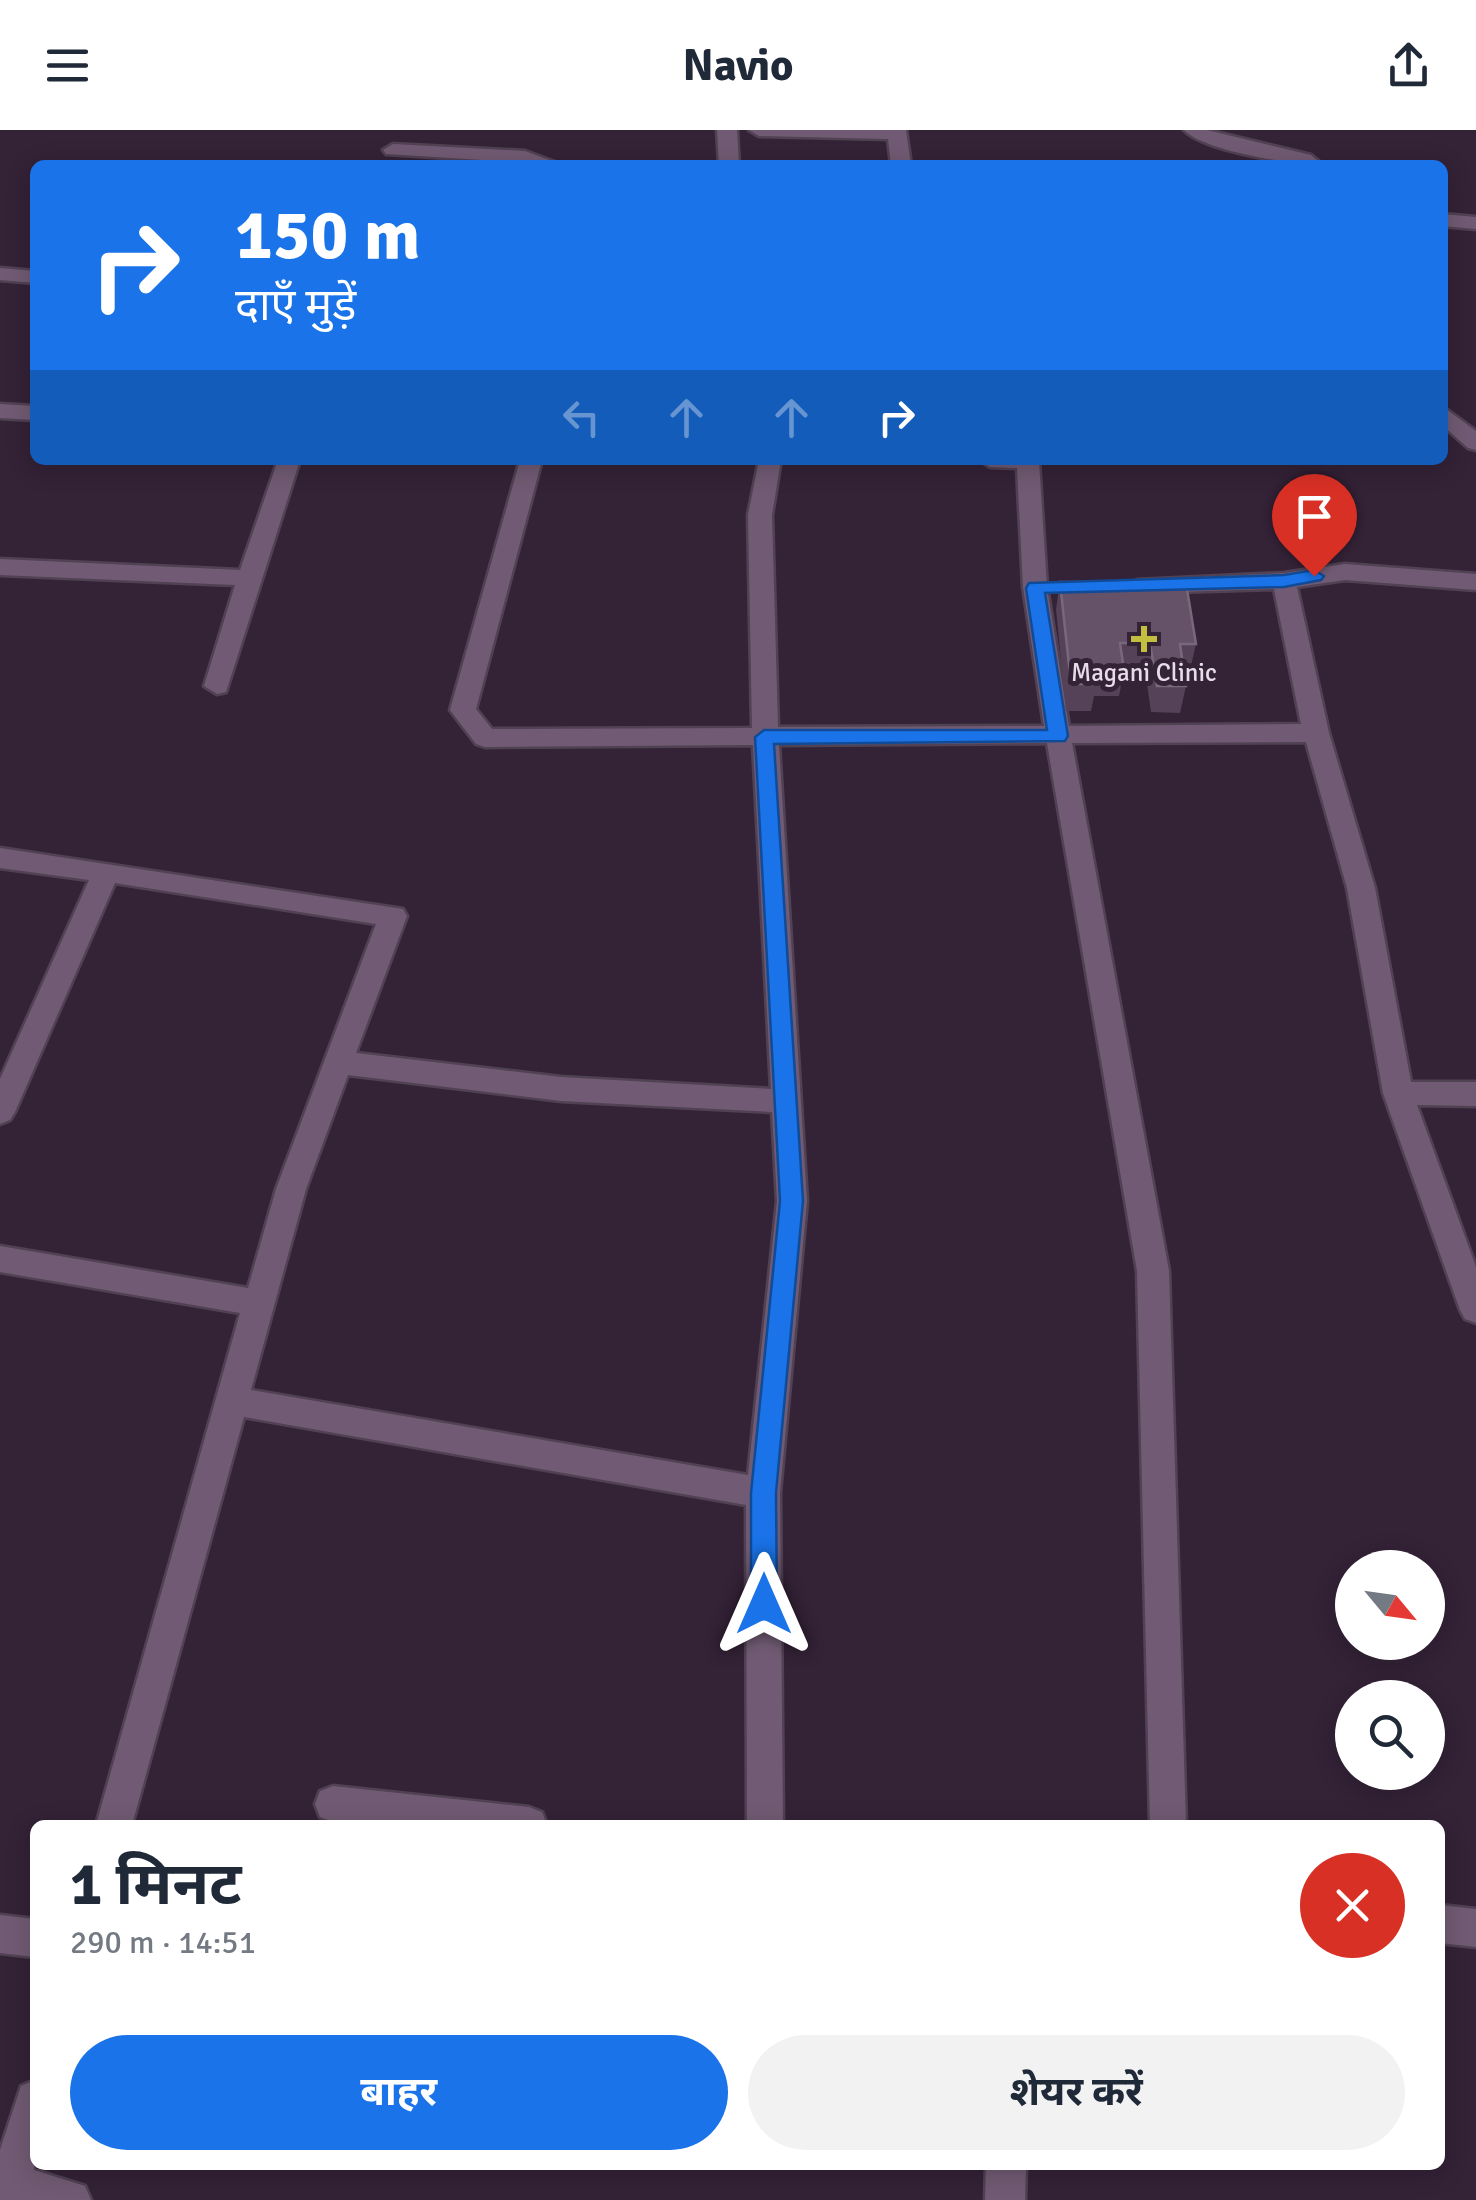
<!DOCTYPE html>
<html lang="hi">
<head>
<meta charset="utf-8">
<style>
  body { margin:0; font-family:Signika,"Noto Sans Devanagari",sans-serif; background:#f2f2f3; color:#1f2937; height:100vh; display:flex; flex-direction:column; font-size:38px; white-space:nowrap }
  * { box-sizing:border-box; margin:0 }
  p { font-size:32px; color:#747a83 }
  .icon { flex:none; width:55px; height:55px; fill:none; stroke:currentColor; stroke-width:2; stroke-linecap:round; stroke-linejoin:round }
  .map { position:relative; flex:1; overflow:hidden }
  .details { position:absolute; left:30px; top:1690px; width:1415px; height:350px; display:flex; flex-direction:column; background:#fff; border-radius:15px; box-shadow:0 5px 25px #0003 }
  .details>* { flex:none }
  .guide { position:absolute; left:30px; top:30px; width:1418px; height:305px; border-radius:15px; box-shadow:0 5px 25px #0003; background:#1a73e8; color:#fff; overflow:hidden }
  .needle { width:65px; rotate:119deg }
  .buttons { position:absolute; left:1335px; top:1420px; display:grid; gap:20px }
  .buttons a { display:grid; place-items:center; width:110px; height:110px; border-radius:50%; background:#fff; box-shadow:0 5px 25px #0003; font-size:50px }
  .pin { position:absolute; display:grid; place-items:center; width:85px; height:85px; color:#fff; margin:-102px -42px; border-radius:50% 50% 50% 0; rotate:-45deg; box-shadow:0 0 10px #0007 }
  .pin .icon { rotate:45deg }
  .me { position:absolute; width:110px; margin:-55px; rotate:0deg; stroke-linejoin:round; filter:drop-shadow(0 0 8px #0008) }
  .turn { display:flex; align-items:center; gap:35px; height:210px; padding:0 40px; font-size:45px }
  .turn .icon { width:130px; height:130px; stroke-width:2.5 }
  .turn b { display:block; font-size:70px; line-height:85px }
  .lanes { display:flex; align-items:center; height:95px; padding:0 40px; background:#0003; justify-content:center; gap:50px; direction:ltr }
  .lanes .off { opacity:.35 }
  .round { display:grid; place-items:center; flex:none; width:105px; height:105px; border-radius:52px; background:#f2f2f3 }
  .summary { display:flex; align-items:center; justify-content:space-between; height:170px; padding:0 40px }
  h1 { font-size:60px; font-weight:700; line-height:75px }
  .primary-button { display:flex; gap:20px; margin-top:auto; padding:20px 40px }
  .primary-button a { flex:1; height:115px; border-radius:60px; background:#1a73e8; color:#fff; font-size:40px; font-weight:700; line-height:115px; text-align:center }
  .primary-button a+a { background:#f2f2f3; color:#1f2937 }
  header { display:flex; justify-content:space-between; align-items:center; height:130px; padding:0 40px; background:#fff; font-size:45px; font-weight:700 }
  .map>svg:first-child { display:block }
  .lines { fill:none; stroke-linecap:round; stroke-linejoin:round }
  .minor-casing { stroke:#504153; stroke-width:5 }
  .minor { fill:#715b74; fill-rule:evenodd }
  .wall { fill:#554258 }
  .building { fill:#655268; stroke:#79687c; stroke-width:2.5 }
  .route { fill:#1a73e8; stroke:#114b97; stroke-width:2.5 }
  .poi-dot { fill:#c1be40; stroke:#342237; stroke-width:4 }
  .labels { text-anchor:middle; stroke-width:10; stroke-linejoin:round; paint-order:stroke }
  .poi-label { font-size:25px; fill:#e8dcea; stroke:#342237 }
</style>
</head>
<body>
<header><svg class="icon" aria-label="menu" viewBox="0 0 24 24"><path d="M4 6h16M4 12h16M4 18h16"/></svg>Navio<svg class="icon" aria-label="share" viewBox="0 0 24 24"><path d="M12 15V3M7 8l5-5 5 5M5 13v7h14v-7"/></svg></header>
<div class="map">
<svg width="1476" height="2070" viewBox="0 0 1476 2070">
  <rect width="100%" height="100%" fill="#342237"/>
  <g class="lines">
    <g class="minor-casing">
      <path id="minor" d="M717,0H737L739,35H719Z
        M749,0H906L911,35H891L888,9L759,6Z
        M1184,0H1207L1311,25L1323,35C1293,35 1204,21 1184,0Z
        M393,14L525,21L563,35L386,24L383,20Z
        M1442,84L1476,87V99L1442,96Z
        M0,138L35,141V153L0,150Z
        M0,274L35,276V290L0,288Z
        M1442,276L1476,301V320L1468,318L1442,295Z
        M278,330H300L226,562L217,564L204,556L235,455L0,445V429L240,440Z
        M520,330H542L476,579L492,599L752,598L748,385L759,330H781L772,385L778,597L1044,596L1023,457L1017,338L990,337L979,330L1039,332L1047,457L1069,596L1301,594L1274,459L1145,463L1137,460L1133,455L1137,450L1284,443L1345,434L1476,444V460L1345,450L1297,457L1329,603L1375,758L1411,952H1476V976L1417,975L1476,1137V1193L1465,1189L1460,1180L1383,963L1347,758L1306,612L1072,613L1169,1141L1186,1695H1150L1137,1141L1047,613L779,615L807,1071L780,1363L783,1695H747L746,1375L244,1287L132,1695H96L240,1183L0,1142V1116L248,1158L276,1059L376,794L115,753L15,982L10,990L0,994V949L89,750L0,738V718L403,779L407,786L356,923L561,947L771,959L753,615L485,617L476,614L450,580ZM348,945L561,971L772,982L777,1071L748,1345L251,1260L306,1059Z
        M333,1656L529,1677L542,1682L547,1695L333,1692L320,1687L315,1674L320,1661Z
        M1440,1775L1476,1779V1817L1440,1813Z
        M0,1785L35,1789V1827L0,1823Z
        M35,1950L34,2040L85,2056L91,2070H0V2020L21,1956Z
        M986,2035H1026L1025,2070H985Z"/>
    </g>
    <use href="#minor" class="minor"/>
  </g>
  <path class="wall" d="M1060,452L1196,514L1190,540H1184L1186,556L1180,583L1151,582L1145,540H1124L1119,566H1094L1091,581H1066L1056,479Z"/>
  <path class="building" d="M1060,452L1186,453L1196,514H1180L1186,556H1157L1150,513H1120L1124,540L1094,539L1096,554H1071Z"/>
  <path class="route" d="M1314,440L1324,446L1321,450L1284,457L1045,463L1068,606L1065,611L774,614L803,1071L776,1363L777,1474L773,1482L764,1486L754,1482L751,1474V1363L780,1071L755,607L764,600H1047L1026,458L1029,453L1284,445Z"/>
  <path class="poi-dot" d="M1139 494h10v10h10v10h-10v10h-10v-10h-10v-10h10z"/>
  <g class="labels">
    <g class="poi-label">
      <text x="1144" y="551">Magani Clinic</text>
    </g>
  </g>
</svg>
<div class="buttons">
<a><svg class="needle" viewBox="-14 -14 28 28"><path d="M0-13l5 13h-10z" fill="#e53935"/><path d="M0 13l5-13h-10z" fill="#747a83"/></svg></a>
<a><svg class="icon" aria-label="search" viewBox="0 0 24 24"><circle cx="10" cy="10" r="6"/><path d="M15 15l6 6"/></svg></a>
</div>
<div class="pin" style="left:1314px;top:446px;background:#d93025"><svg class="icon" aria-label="arrive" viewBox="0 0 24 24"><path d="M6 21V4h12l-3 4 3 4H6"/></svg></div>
<svg class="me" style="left:764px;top:1474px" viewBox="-20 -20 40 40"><path d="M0-17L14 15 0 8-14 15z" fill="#1a73e8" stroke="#fff" stroke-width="4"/></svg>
<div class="guide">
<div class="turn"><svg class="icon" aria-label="right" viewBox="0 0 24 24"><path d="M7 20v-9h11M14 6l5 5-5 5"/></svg><div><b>150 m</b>दाएँ मुड़ें</div></div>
<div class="lanes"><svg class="icon off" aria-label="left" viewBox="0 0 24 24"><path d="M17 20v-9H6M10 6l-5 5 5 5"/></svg><svg class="icon off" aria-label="ahead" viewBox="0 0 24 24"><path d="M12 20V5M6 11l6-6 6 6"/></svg><svg class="icon off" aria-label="ahead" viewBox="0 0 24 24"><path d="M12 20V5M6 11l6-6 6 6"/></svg><svg class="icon" aria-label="right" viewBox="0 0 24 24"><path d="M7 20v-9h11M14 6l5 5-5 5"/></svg></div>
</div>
<section class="details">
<div class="summary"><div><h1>1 मिनट</h1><p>290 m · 14:51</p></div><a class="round" style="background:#d93025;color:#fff"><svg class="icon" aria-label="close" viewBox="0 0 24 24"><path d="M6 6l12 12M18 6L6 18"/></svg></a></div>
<div class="primary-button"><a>बाहर</a><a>शेयर करें</a></div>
</section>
</div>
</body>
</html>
